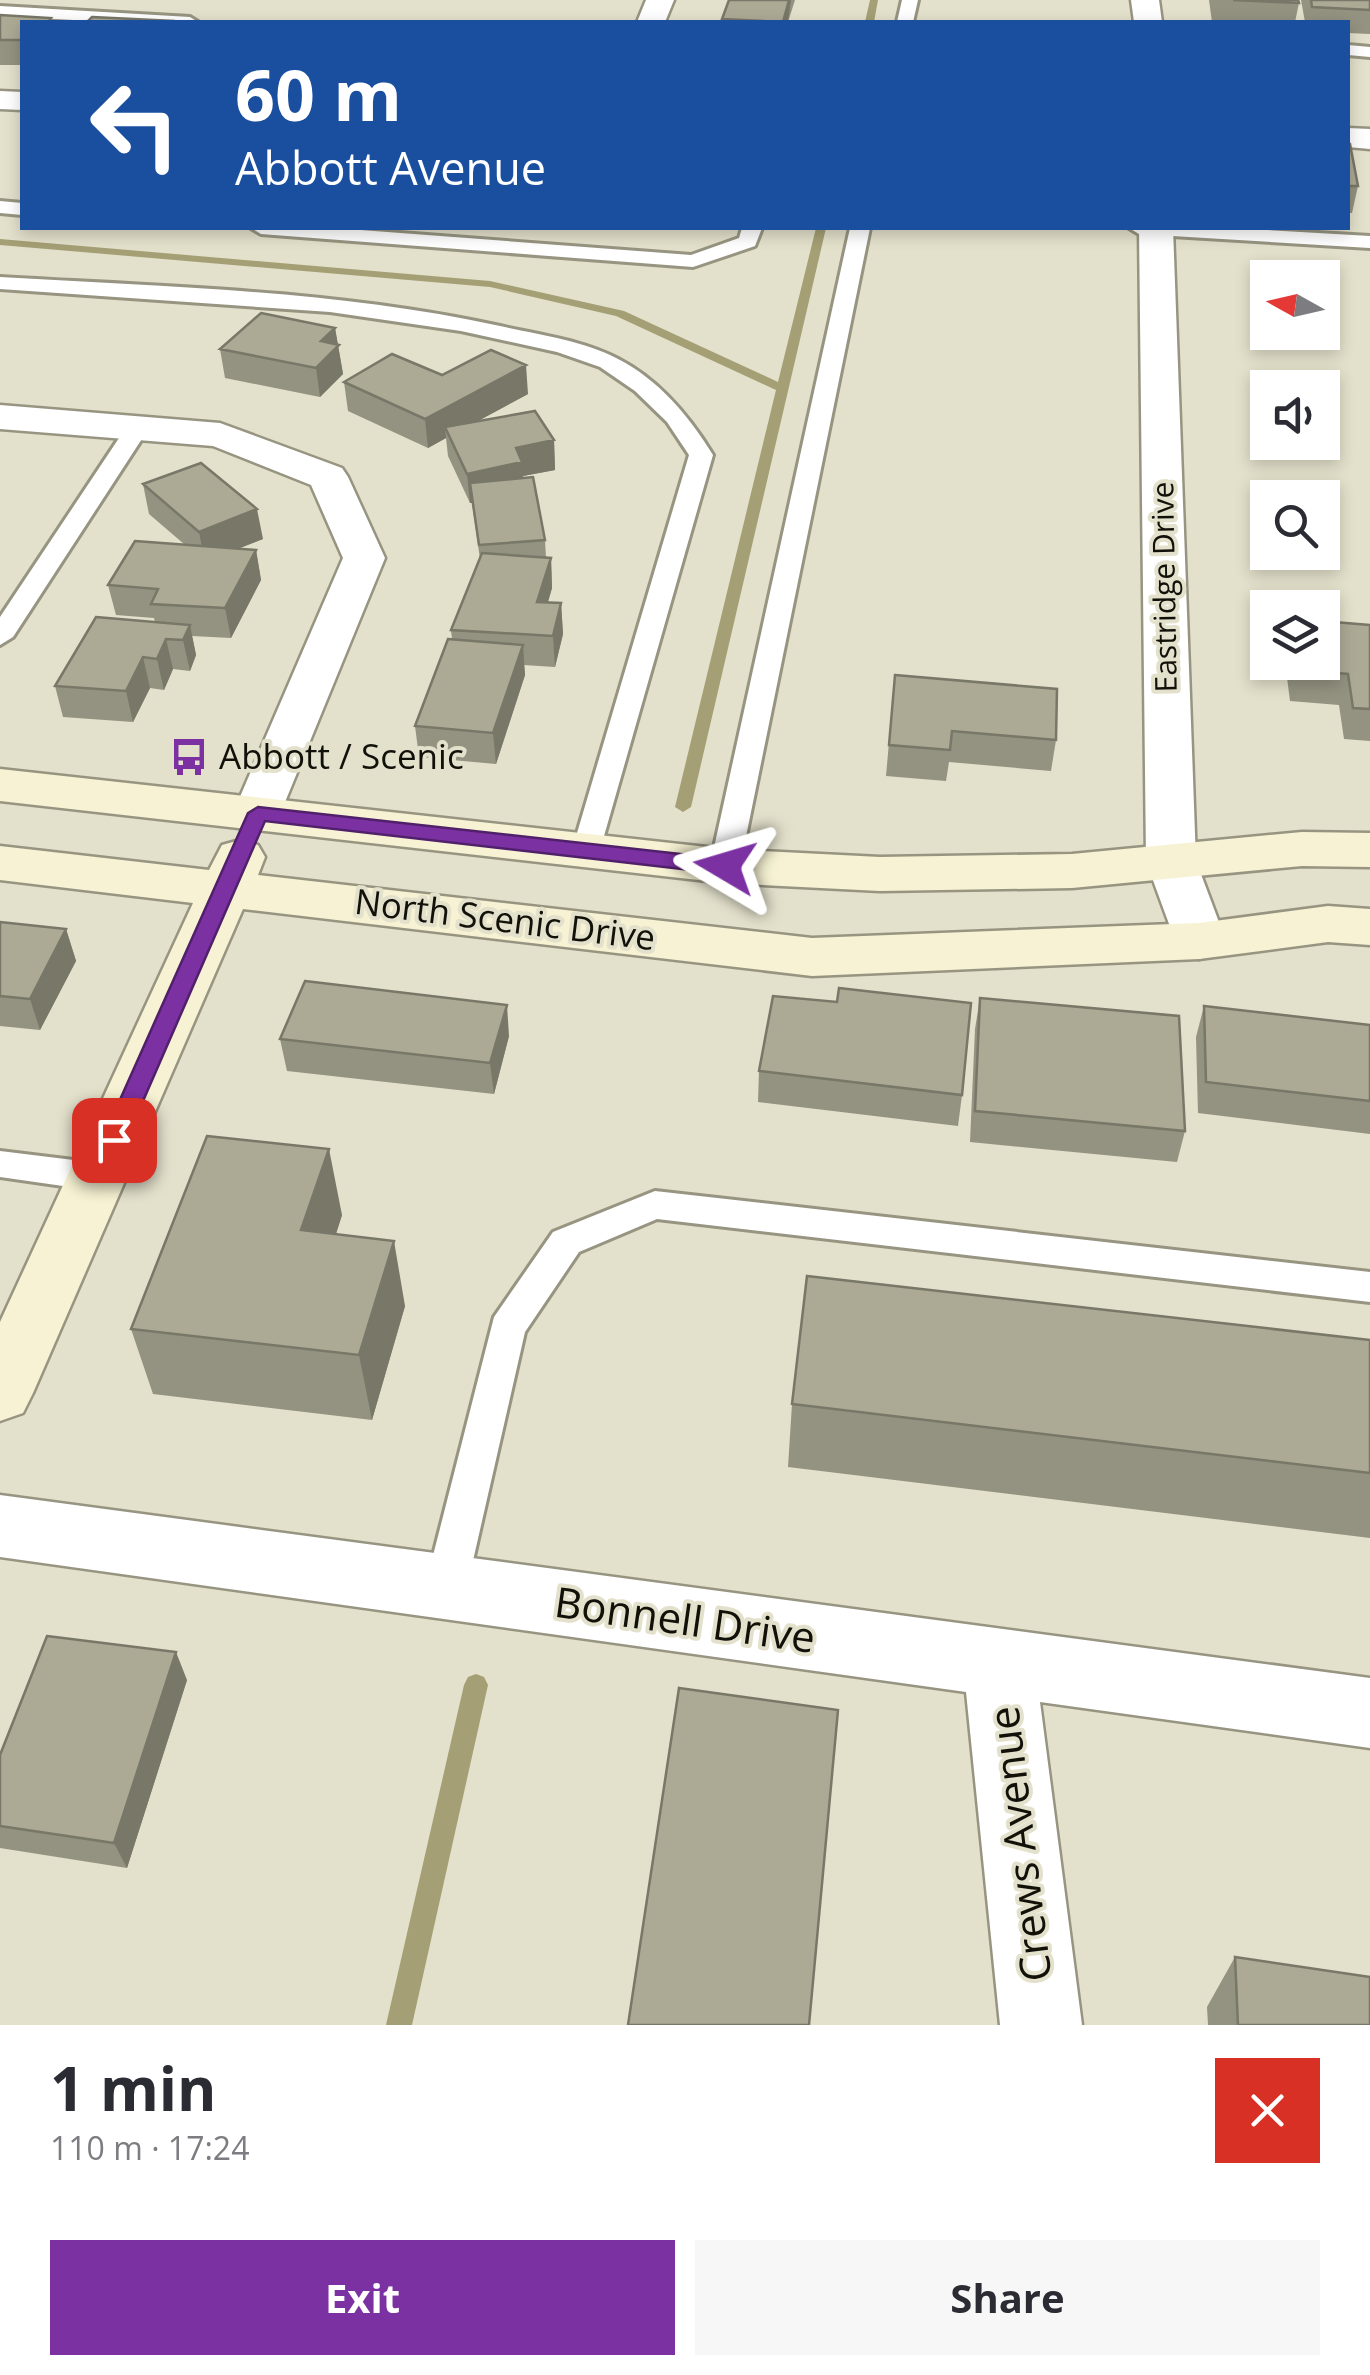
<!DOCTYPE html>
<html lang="en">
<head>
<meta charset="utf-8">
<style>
  body { margin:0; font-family:"Open Sans",sans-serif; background:#f7f7f7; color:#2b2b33; height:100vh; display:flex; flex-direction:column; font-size:38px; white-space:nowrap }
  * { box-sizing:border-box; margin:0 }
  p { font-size:32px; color:#7c7c81 }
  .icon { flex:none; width:55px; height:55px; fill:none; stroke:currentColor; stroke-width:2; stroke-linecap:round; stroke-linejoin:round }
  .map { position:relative; height:2025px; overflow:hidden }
  .sheet { display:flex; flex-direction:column; background:#fff; flex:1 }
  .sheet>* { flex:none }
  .hud { position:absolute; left:20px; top:20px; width:1330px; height:210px; border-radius:0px; box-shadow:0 5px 15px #0003; background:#1a4fa0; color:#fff; overflow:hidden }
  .needle { width:65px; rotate:278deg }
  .controls { position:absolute; left:1250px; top:260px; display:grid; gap:20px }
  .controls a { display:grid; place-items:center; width:90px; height:90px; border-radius:0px; background:#fff; box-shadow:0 5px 15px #0003; font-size:50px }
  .pin { position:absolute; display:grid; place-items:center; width:85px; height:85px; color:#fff; margin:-42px; border-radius:20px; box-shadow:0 5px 15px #0006 }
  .me { position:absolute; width:110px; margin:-55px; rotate:277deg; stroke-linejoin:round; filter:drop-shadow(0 0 8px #0008) }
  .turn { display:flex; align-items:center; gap:35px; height:210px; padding:0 50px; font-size:45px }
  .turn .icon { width:130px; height:130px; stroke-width:2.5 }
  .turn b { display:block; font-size:70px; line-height:85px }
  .round { display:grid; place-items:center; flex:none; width:105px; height:105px; border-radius:0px; background:#f7f7f7 }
  .overview { display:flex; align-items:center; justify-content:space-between; height:170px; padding:0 50px }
  h1 { font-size:60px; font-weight:700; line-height:75px }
  .button { display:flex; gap:20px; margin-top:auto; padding:20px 50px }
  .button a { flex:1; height:115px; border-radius:0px; background:#7c31a3; color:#fff; font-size:40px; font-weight:700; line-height:115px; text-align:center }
  .button a+a { background:#f7f7f7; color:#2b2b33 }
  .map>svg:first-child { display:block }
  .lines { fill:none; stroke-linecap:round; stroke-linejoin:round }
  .stream { fill:#a49f74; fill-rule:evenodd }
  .lane-casing { stroke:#979581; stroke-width:6 }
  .street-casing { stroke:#979581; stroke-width:5 }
  .secondary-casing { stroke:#979581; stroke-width:5 }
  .lane { fill:#fff; fill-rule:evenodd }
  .street { fill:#fff; fill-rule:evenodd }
  .secondary { fill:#f6f2d3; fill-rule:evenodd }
  .wall { fill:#949280 }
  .shaded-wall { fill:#787768 }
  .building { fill:#acaa95; stroke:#787768; stroke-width:2.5 }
  .route { fill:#7c31a3; stroke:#51206a; stroke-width:2.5 }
  .labels { text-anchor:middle; stroke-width:8; stroke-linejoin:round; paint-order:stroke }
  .far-street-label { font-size:30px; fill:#111009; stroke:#e3e0cb }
  .poi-label { font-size:35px; fill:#111009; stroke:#e3e0cb; text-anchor:start }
  .street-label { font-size:35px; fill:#111009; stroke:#e3e0cb }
  .near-street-label { font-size:42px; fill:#111009; stroke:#e3e0cb }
</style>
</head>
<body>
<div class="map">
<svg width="1370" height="2025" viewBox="0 0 1370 2025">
  <rect width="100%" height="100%" fill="#e3e0cb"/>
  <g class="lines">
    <path class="stream" d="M870,0H878L874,22H865Z
      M816,228H826L691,807L683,812L675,807L776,390L616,316L490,287L0,245V239L490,281L624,311L778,382Z
      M476,1674L484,1677L488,1685L412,2025H386L464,1685L468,1677Z"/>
    <g class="lane-casing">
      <path id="lane" d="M902,0H918L913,22H897Z
        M0,6L190,17L198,22H111L0,16Z
        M1348,45L1370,47V57L1348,55Z
        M0,201L22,203V215L0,213Z
        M251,228H334L691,255L739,238L742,228H762L755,246L693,267L261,234Z
        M850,228H870L740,866L736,873H714L710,866Z
        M1129,228H1231L1370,236V248L1139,234Z
        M0,277C167,287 336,290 500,326C539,335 582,340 618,359C659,380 689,416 713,455L598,857H576L572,850L689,455L667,422L635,391L600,367L557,352L461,331L330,312L0,289Z
        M137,421L149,428L13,637L0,645V617L129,423Z
        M0,1151L98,1163L110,1167L116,1177L110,1187L98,1191L0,1177Z
        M655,1191L1370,1272V1302L657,1219L579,1252L525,1332L467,1587L461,1600L446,1606L431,1600L425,1587L494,1317L553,1232Z"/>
    </g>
    <g class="street-casing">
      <path id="street" d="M646,0H674L665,22H637Z
        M1131,0H1159L1162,22H1134Z
        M0,91L22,92V110L0,109Z
        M1348,128L1370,129V149L1348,147Z
        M1139,228H1173L1196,861L1226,941L1218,954L1199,959L1180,954L1146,861Z
        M0,405L220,423L342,468L348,477L385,558L276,824L258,829L240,824L233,813L343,558L311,485L213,446L0,429Z
        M0,1495L1370,1678V1748L1040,1702L1082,2025H1000L966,1692L0,1557Z"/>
    </g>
    <g class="secondary-casing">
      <path id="secondary" d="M0,769L725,849L880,857L1072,854L1302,832L1370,833V867L1302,866L1072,888L880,891L725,883L0,801Z
        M240,840L258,845L265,857L258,875L812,938L1199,923L1328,906L1370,909V945L1328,942L1199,959L812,976L243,909L33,1393L23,1413L0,1421V1322L193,903L0,880V846L209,870L222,845Z"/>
    </g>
    <use href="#lane" class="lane"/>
    <use href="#street" class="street"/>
    <use href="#secondary" class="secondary"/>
  </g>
  <path class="wall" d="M729,0H795L788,22H722Z
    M1209,0H1298L1299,3L1295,22H1212Z
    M1301,0H1370V34L1348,33V22H1305Z
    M0,15L51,18L52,22H22V65H0Z
    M1348,144L1358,186L1352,213H1348Z
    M335,328L343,374L320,397L225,378L220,349Z
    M442,375L528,394L478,421L554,440L555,470L523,476L545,540L546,558H551L552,588L548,602L561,603L563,634L555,667L524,665L525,675L496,764L419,757L415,726L452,639L451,630L480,559L472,503H470L448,456L446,438L428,448L348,411L344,382Z
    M143,484L263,539L239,548L256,550L261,580L231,638L192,636L196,655L190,671L173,669L164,690L150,688L133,722L63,717L55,686L155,622L154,618L116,615L108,585L184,544L149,514Z
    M1370,625V741L1344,739L1339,705L1290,701L1285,662H1322Z
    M895,675L1056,740L1051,771L949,762L946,781L886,776Z
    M0,922L66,929L76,961L40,1030L0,1026Z
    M980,998L1185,1131L1177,1162L970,1142L975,1029Z
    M1204,1006L1370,1025V1134L1198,1113L1196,1037Z
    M509,1036L494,1094L287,1071L280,1039Z
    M759,1071L962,1095L958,1126L758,1102Z
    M342,1215L336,1234L405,1306L372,1420L153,1394L131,1329Z
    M1370,1340V1538L788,1467L792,1404Z
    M187,1680L127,1868L0,1848V1755Z
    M1235,1957L1370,2025H1208L1207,2007Z"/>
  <path class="shaded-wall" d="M789,0H791L788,22H783Z
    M335,328L343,374L320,397L316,368L321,341Z
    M526,365L528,394L450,436L445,427L446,438L428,448L425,419Z
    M554,440L555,470L523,476L524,492L470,483L472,503H470L467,474L516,448Z
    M257,509L263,539L205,562L199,532Z
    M256,550L261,580L231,638L225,608Z
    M551,558L552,588L539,632L537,602Z
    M561,603L563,634L555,667L553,636Z
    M190,625L196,655L190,671L183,640Z
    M166,639L173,669L164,690L157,659Z
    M523,645L525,675L496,764L493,733Z
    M143,657L150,688L133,722L126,691Z
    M66,929L76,961L40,1030L30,999Z
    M507,1005L509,1036L494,1094L490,1063Z
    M329,1149L342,1215L316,1296L301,1230Z
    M394,1241L405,1306L372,1420L359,1355Z
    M176,1652L187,1680L127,1868L114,1843Z"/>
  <path class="building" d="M729,0H789L783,22L722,19Z
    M1233,0H1298L1299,3Z
    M1311,0H1370V10L1312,7Z
    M0,15L51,18L48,22H22V40H0Z
    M92,17L175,21L87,22Z
    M1348,144H1350L1358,186H1348Z
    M261,313L335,328L321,341L339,345L316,368L220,349Z
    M491,350L526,365L425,419L344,382L392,354L442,375Z
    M535,411L554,440L516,448L522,462L467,474L445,427Z
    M201,463L257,509L199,532L143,484Z
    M533,477L545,540L479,545L470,483Z
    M135,541L256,550L225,608L151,604L158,589L108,585Z
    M482,553L551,558L537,602L561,603L553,636L451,630Z
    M96,617L190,625L183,640L166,639L157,659L143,657L126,691L55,686Z
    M1322,621L1370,625V709L1353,708L1348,674L1298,670L1297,662H1322Z
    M448,639L523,645L493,733L415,726Z
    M895,675L1057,689L1056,740L952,731L950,750L889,745Z
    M0,922L66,929L30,999L0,996Z
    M305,981L507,1005L490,1063L280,1039Z
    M839,988L971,1003L962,1095L759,1071L773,996L837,1002Z
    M980,998L1179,1016L1185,1131L975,1111Z
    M1204,1006L1370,1025V1101L1206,1082Z
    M207,1136L329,1149L301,1230L394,1241L359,1355L131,1329Z
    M807,1276L1370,1340V1473L792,1404Z
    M47,1636L176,1652L114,1843L0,1826V1755Z
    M679,1688L838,1710L809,2025H628Z
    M1235,1957L1370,1977V2025H1238Z"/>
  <path class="route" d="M258,807L725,859L736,866L725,874L265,821L126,1140L123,1147H105L102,1140L248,813Z"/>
  <defs>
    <g id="bus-bare" transform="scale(3)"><path d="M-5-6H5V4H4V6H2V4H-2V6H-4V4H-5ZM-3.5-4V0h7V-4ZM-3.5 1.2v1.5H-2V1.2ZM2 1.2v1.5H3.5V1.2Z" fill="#7c31a3" stroke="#e3e0cb" stroke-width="2.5" paint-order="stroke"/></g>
  </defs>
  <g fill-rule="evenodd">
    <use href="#bus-bare" x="189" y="757"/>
  </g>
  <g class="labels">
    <g class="far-street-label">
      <text transform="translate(1165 587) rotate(-91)" y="10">Eastridge Drive</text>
    </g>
    <g class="poi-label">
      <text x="219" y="769">Abbott / Scenic</text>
    </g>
    <g class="street-label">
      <text transform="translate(505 920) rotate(7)" y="12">North Scenic Drive</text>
    </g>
    <g class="near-street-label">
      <text transform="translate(685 1620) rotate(8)" y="15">Bonnell Drive</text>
      <text transform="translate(1020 1844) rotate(-97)" y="15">Crews Avenue</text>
    </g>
  </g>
</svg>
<div class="controls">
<a><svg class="needle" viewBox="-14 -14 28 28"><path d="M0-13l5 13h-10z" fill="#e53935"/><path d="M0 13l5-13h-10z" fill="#7c7c81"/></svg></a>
<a><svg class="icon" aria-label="sound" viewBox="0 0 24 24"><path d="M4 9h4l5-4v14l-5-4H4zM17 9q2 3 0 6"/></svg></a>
<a><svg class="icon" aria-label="search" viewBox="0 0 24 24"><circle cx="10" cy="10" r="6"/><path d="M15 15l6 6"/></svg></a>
<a><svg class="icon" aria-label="layers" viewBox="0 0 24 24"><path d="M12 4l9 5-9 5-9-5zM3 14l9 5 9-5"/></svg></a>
</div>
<div class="pin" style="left:114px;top:1140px;background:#d93025"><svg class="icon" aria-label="arrive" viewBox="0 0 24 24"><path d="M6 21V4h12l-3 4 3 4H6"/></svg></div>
<svg class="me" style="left:725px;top:866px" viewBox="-20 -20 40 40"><path d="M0-17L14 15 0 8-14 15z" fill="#7c31a3" stroke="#fff" stroke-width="4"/></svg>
<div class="hud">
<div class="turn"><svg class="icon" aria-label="left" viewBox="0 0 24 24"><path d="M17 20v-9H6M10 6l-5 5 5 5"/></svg><div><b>60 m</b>Abbott Avenue</div></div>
</div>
</div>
<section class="sheet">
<div class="overview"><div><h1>1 min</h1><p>110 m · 17:24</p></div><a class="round" style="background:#d93025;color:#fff"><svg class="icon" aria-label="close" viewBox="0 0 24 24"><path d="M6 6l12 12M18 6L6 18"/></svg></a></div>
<div class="button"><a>Exit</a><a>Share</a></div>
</section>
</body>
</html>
